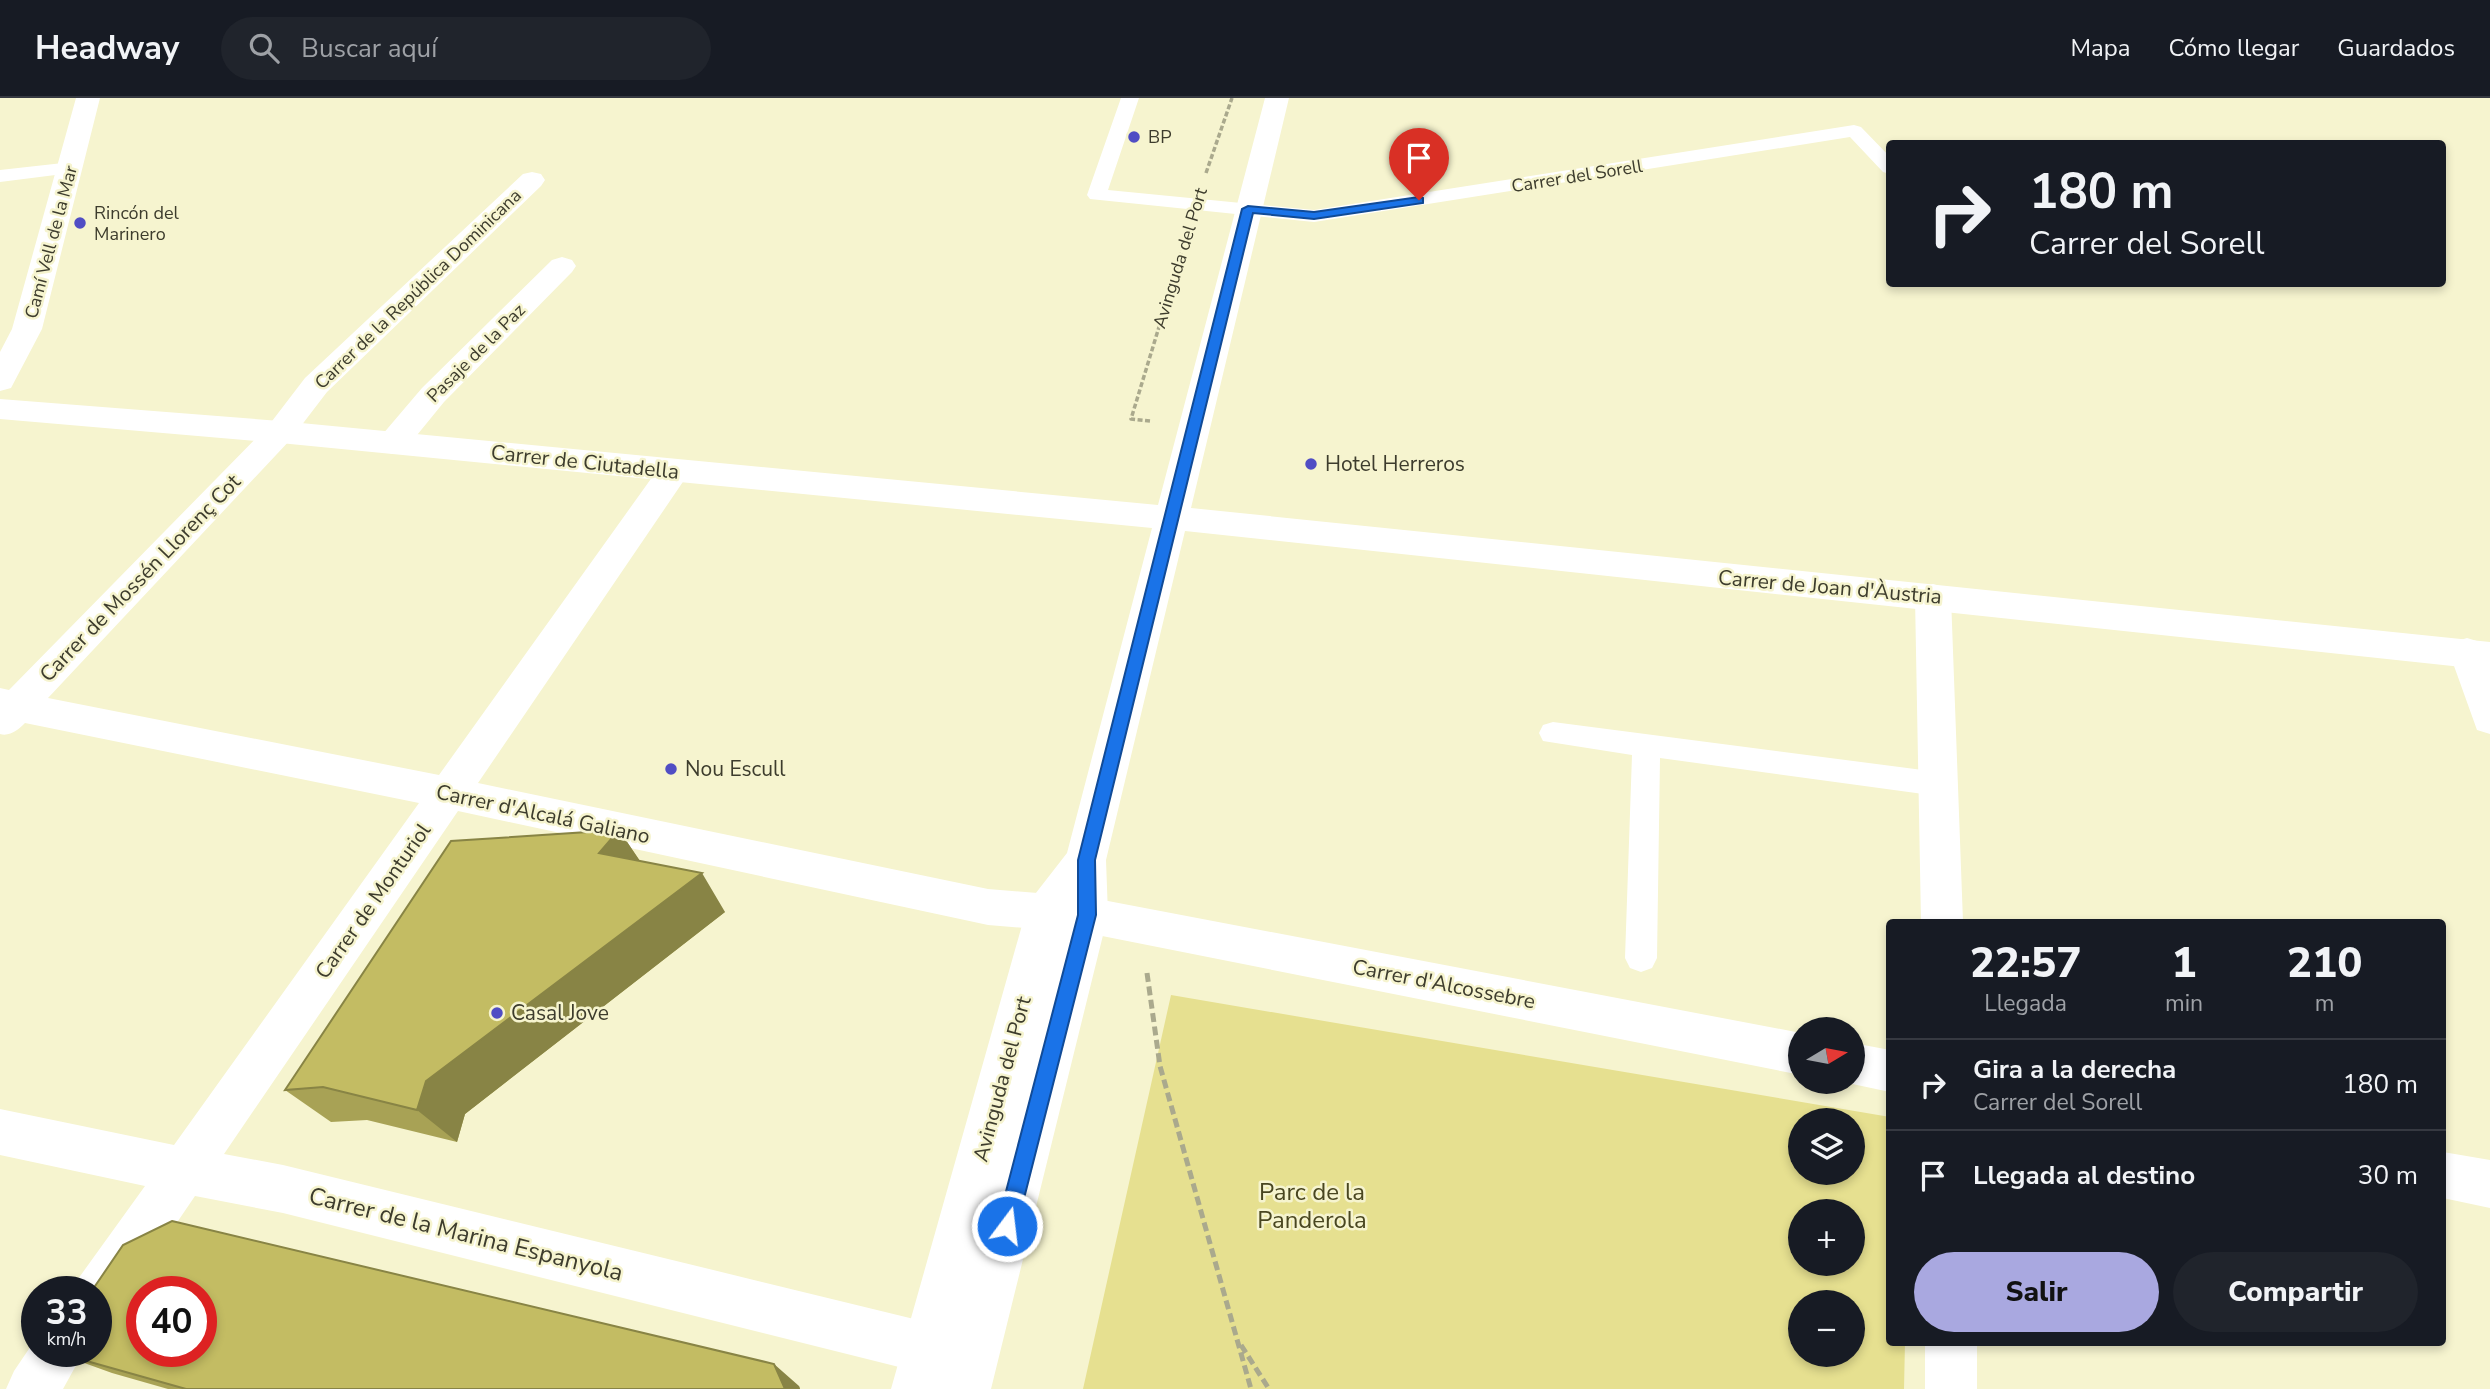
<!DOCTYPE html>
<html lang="es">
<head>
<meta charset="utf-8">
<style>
  body { margin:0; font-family:"Nunito Sans",sans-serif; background:#20242c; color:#f1f3f6; height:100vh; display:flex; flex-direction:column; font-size:26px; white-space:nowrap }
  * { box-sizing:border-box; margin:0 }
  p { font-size:23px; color:#9ea1a6 }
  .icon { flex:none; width:38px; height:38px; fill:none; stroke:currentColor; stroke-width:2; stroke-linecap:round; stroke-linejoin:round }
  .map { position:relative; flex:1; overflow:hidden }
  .sheet { position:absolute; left:1886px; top:821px; width:560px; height:427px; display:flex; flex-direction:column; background:#171b24; border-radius:7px; box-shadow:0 4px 10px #0003 }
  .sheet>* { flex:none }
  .top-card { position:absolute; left:1886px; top:42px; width:560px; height:147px; border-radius:7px; box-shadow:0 4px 10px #0003; background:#171b24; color:#f1f3f6; overflow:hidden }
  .needle { width:46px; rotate:80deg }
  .tools { position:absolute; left:1788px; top:919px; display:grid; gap:14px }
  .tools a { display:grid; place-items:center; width:77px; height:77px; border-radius:50%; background:#171b24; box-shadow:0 4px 10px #0003; font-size:35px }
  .speed { position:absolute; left:21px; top:1178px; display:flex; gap:14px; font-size:35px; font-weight:700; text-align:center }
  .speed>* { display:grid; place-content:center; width:91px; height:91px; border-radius:50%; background:#171b24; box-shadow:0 4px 10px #0003; line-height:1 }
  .speed small { font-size:18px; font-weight:400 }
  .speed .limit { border:10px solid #d22; background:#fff; color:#111 }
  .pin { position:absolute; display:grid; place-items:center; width:60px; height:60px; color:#fff; margin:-72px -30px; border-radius:50% 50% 50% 0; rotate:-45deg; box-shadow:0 0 7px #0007 }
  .pin .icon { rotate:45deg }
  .me { position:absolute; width:77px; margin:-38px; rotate:15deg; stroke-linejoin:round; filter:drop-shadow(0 0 5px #0008) }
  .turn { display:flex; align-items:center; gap:24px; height:147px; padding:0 28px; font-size:32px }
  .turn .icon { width:91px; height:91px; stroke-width:2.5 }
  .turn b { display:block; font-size:49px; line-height:60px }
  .eta { display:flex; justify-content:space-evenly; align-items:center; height:119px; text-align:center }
  .eta b { font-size:42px; font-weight:800; line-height:49px }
  .primary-button { display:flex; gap:14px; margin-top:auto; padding:14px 28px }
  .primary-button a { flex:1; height:80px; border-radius:42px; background:#a9a8e0; color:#111; font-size:28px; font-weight:800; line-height:80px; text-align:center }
  .primary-button a+a { background:#20242c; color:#f1f3f6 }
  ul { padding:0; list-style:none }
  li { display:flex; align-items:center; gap:21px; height:91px; padding:0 28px; border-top:2px solid #363941 }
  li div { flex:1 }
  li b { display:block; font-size:26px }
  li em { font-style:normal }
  header { display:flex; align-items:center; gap:42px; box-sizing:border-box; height:98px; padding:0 35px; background:#171b24; border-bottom:2px solid #363941 }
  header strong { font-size:33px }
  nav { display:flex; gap:38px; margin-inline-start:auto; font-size:24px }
  .search { width:490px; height:63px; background:#20242c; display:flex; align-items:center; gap:18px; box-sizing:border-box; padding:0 24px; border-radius:38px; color:#9ea1a6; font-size:26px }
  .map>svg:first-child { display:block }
  .green { fill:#e6e090; fill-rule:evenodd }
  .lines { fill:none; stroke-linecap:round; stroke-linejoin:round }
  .path-far1 { stroke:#aaa98d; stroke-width:3.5; stroke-dasharray:5 2.5; stroke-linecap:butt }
  .path { stroke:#aaa98d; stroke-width:5; stroke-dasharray:9 4.5; stroke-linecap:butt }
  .service { fill:#fff; fill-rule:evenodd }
  .minor { fill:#fff; fill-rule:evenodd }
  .tertiary { fill:#fff; fill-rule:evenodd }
  .wall { fill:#a8a255 }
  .shaded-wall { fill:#888445 }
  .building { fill:#c3bc63; stroke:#888445; stroke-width:2; fill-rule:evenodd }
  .route { fill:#1a73e8; stroke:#114b97; stroke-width:2 }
  .poi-dot { fill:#504dc4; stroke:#f6f4cf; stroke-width:2.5 }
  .labels { text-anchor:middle; stroke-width:5; stroke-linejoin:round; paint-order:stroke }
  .far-poi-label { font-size:18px; fill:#3d3c2d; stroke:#f6f4cf; text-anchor:start }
  .far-street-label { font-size:18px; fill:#3d3c2d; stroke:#f6f4cf }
  .street-label { font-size:21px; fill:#3d3c2d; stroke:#f6f4cf }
  .poi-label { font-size:21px; fill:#3d3c2d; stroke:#f6f4cf; text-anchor:start }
  .near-park-label { font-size:24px; fill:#494620; stroke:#f6f4cf }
  .near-street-label { font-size:24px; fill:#3d3c2d; stroke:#f6f4cf }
</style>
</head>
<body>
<header>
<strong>Headway</strong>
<div class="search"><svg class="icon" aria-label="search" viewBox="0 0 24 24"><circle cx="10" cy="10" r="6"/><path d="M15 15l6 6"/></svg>Buscar aquí</div>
<nav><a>Mapa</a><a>Cómo llegar</a><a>Guardados</a></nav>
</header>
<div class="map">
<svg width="2490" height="1291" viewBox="0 0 2490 1291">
  <rect width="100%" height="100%" fill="#f6f4cf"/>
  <path class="green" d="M1171,897L1890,1019V1244H1905L1904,1291H1083ZM1801,1022H1853V1074H1801ZM1801,1113H1853V1166H1801ZM1853,1204V1256H1801V1204Z"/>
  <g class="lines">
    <path class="path-far1" d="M1206,75L1232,0
      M1150,323L1131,321L1187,137"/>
    <path class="path" d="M1147,875L1160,968L1251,1291
      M1241,1247L1269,1291"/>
    <path class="service" d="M1121,0H1139L1108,92L1314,112L1854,27L1861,29L1890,59V76L1883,74L1850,39L1314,124L1090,101L1087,97Z
      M72,64L79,66L82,70L79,74L0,84V72Z
      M1553,624L1938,674L1948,678L1952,686L1948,694L1938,698L1660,660L1657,860L1652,870L1641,874L1630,870L1625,860L1632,657L1543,643L1539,635L1543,627Z"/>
    <path class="minor" d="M76,0H100L42,231L11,290L0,293V254L12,231Z
      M532,74L541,76L545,82L541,88L327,294L291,341L48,600L439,677L663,364L675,361L687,364L691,372L478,685L988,791L1087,799L1801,935V977L1087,835L988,827L458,713L224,1056L283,1067L955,1231L973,1239L981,1257L973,1275L955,1283L283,1115L195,1098L114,1217L96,1224V1194H73L78,1181L145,1088L0,1057V1011L174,1047L419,705L25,625C19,631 10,639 0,636V590L9,592L269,327L305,280L523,76Z
      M562,159L572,162L576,168L572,174L444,304L404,353L393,356L382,353L377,345L382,337L422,290L552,162Z
      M1933,486L1946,490L1951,499L1963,824H1921L1915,499L1920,490Z
      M2467,540L2480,544L2490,567V636L2477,632L2449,554L2454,544Z
      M1853,945L1890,952V994L1843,984H1853Z
      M2443,1054L2490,1062V1110L2443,1100Z
      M37,1239V1253H84L63,1291H6L14,1273Z
      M1925,1244H1977V1291H1925Z"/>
    <path class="tertiary" d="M1265,0H1289L1191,410L2490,544V572L1185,433L1106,762L1108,817L991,1291H891L1026,813L1032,800L1067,755L1152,430L280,345L0,321V301L280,323L1158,407Z"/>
  </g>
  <path class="wall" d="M619,732L640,763L725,814L465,1016L457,1044L367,1022L331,1024L285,992Z
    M51,1253L799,1288L800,1291H168L112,1275Z"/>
  <path class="shaded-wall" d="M619,732L646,772L599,755Z
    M702,775L725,814L465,1016L457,1044L417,1012L426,983Z
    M774,1266L799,1288L800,1291H785Z"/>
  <path class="building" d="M619,732L599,755L702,775L426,983L417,1012L323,989L285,992L451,743Z
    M172,1123L774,1266L785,1291H186L51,1253H96V1194H91L123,1147ZM142,1194H201V1253H142Z"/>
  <path class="route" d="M1419,99L1423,100V105L1314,121L1253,115L1095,762L1096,817L1017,1128L1014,1136L1007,1138L1000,1136L997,1128L1078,817V762L1242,111L1248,108L1314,114Z"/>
  <g class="poi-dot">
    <circle cx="1134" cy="39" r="7"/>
    <circle cx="80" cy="125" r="7"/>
    <circle cx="1311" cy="366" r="7"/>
    <circle cx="671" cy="671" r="7"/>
    <circle cx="497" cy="915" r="7"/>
  </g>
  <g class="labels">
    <g class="far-poi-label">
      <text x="1148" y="45">BP</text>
      <text x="94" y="121">Rincón del<tspan x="94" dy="21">Marinero</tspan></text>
    </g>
    <g class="far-street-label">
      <text transform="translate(1577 78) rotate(-9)" y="6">Carrer del Sorell</text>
      <text transform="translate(51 144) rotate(-75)" y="6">Camí Vell de la Mar</text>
      <text transform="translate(1180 160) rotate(-73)" y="6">Avinguda del Port</text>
      <text transform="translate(418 191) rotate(-44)" y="6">Carrer de la República Dominicana</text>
      <text transform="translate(476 255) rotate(-45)" y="6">Pasaje de la Paz</text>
    </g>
    <g class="street-label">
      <text transform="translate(585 364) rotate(6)" y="7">Carrer de Ciutadella</text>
      <text transform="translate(140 480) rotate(-46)" y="7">Carrer de Mossén Llorenç Cot</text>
      <text transform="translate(1830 489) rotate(5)" y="7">Carrer de Joan d'Àustria</text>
      <text transform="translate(543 716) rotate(12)" y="7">Carrer d'Alcalá Galiano</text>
      <text transform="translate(373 803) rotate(-55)" y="7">Carrer de Monturiol</text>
      <text transform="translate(1444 886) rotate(11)" y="7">Carrer d'Alcossebre</text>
      <text transform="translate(1002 981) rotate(-75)" y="7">Avinguda del Port</text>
    </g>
    <g class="poi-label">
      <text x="1325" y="373">Hotel Herreros</text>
      <text x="685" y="678">Nou Escull</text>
      <text x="511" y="922">Casal Jove</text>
    </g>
    <g class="near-park-label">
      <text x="1312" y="1102">Parc de la<tspan x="1312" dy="28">Panderola</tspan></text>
    </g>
    <g class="near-street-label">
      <text transform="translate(466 1136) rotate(14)" y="8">Carrer de la Marina Espanyola</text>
    </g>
  </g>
</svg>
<div class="tools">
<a><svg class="needle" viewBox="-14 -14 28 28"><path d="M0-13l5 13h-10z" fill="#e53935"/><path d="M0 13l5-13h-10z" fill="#9ea1a6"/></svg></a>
<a><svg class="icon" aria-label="layers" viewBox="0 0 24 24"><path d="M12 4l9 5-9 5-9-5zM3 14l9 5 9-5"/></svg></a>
<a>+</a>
<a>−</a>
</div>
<div class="speed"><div>33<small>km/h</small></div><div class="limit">40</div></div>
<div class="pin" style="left:1419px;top:102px;background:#d93025"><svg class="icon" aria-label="arrive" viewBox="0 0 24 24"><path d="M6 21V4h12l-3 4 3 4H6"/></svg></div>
<svg class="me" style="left:1007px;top:1128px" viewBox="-20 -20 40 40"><circle r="17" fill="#1a73e8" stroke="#fff" stroke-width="3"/><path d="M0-11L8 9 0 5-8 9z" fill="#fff"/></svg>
<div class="top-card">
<div class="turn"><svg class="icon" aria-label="right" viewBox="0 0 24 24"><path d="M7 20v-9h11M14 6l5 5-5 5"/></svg><div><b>180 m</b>Carrer del Sorell</div></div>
</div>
<section class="sheet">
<div class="eta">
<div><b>22:57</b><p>Llegada</p></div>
<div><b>1</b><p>min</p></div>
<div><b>210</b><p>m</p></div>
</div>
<ul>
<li><svg class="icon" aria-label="right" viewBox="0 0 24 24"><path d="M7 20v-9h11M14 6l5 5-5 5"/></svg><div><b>Gira a la derecha</b><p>Carrer del Sorell</p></div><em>180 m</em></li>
<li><svg class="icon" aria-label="arrive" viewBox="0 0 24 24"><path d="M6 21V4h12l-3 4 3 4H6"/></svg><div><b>Llegada al destino</b></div><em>30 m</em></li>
</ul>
<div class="primary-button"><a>Salir</a><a>Compartir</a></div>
</section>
</div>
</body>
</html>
